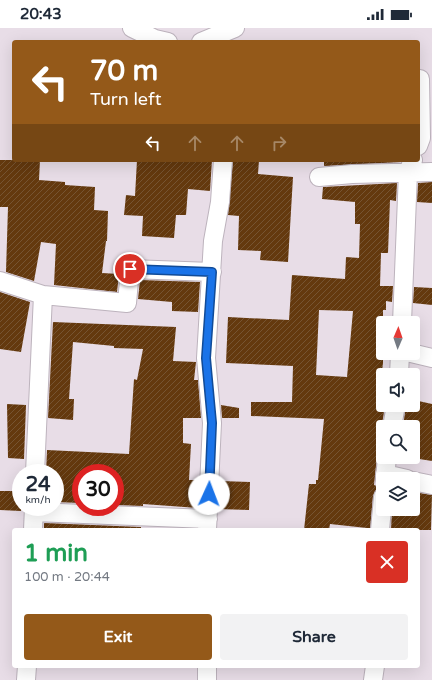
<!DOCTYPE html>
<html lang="en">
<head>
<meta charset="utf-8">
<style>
  body { margin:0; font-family:"Varela Round",sans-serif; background:#f2f2f3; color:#1f2937; height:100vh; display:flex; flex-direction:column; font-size:15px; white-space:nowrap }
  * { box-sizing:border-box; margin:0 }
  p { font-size:13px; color:#747a83 }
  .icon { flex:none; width:22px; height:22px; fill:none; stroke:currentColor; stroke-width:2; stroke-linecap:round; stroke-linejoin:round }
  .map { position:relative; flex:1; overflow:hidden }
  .details { position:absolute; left:12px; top:500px; width:408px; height:140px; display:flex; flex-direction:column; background:#fff; border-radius:4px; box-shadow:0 4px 16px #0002 }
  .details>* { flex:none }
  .hud { position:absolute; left:12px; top:12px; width:408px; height:122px; border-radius:4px; box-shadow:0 4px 16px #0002; background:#945919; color:#fff; overflow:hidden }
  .needle { width:26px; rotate:2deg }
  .tools { position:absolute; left:376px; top:288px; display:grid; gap:8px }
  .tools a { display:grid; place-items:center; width:44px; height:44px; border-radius:4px; background:#fff; box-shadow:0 4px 16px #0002; font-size:20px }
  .speed { position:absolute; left:12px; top:436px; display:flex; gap:8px; font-size:20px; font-weight:700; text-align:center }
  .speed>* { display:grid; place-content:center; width:52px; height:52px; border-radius:50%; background:#fff; box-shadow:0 4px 16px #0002; line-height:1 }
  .speed small { font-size:10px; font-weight:400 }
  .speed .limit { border:6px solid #d22; background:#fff; color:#111 }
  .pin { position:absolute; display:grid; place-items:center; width:34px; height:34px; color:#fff; margin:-17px; border:2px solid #fff; border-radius:50%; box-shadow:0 1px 4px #0007 }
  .me { position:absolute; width:44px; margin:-22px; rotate:2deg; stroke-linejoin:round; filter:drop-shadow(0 0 3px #0008) }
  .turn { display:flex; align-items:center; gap:14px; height:84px; padding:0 12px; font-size:18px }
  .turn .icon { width:52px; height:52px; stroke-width:2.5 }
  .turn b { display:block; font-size:28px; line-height:34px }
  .lanes { display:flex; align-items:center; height:38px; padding:0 12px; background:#0003; justify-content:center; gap:20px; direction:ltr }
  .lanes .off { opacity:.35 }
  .round { display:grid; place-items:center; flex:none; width:42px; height:42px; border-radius:4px; background:#f2f2f3 }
  .summary { display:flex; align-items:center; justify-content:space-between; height:68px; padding:0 12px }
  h1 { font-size:24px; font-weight:700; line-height:30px; color:#1e9e55 }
  .primary-button { display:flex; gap:8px; margin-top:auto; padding:8px 12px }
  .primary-button a { flex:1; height:46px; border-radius:4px; background:#945919; color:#fff; font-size:16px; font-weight:700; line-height:46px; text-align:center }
  .primary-button a+a { background:#f2f2f3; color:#1f2937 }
  .status { display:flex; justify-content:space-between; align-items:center; height:28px; padding:0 20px; background:#fff; direction:ltr }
  .status svg { height:11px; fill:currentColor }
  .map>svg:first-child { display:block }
  .building { fill:url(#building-hatch); fill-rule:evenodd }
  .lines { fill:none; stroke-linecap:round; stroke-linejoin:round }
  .minor-casing { stroke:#bdb3bd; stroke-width:20 }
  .minor { stroke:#fff; stroke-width:18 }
  .route-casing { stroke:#114b97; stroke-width:10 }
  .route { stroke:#1a73e8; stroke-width:7 }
</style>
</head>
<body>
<div class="status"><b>20:43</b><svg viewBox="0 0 49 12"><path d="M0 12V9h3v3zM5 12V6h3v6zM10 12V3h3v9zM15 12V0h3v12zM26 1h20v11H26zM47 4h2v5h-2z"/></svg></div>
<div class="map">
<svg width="432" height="652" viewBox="0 0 432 652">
  <defs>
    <pattern id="building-hatch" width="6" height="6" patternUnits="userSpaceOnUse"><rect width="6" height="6" fill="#64390e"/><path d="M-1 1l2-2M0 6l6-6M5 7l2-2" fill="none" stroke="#765432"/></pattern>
  </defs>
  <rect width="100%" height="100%" fill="#e8dde7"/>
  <path class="building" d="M0,132H40L39,152L65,154V157L95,159L94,182L108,183L107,213H106L102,245L119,246L117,264L54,257L56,216L41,214L34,253L6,244L8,179H0Z
    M137,132H212L210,163L188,161L186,187H176L174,210L142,208L143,188L124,187L126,167L135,168Z
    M233,132H259L258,146L293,149L288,234L260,232L261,223L238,222L239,188L228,187Z
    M324,132H402L401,134L324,138Z
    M432,154V175L417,174L418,155Z
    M397,155L396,173L390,172L388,225H381L380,258H393L392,274L386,273V282H383V335L378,377H385L382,397L383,419L379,423L377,428L374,457L379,459L375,463L373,468L370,502H367V500L330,496L329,502H304L309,456H316V452H318L324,391L251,388V374H292L293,338L226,335L228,289L289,292L292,247L345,251L346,229L359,230L360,196H355V174L322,171L323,159ZM319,282L353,283L347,349L316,347Z
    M140,252L200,254L198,284L172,283V274L138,271Z
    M414,259L432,260V277L413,275Z
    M0,264L30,274L21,324L0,321Z
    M53,294L176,299L173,333L196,334L194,352H198L201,390H183V415L191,416L189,452H199L198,480L143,476V478L115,477V445H81V475L55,474V445H46L47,422L129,426L134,351L137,352L143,321L114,320V318L73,314L69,371H74L73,392L48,390Z
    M414,372L432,376V433L413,430V399H403L406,377H413Z
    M7,376L26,377L24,431L8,430Z
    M221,377L239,380V390H222Z
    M220,453L250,454L249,482L218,481Z
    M0,463H21V483L0,482Z
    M413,464L432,467L431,502H391L392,481H413Z
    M44,495L141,499V502H44Z"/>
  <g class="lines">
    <g class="minor-casing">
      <path id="minor" d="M132,0L155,11L168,14
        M201,14L235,0
        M418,118L421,110L420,51
        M319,149L352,146L432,144
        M0,253L43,267L127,275L130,241L212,244
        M402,295L408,144L413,132
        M411,325L432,330
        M399,347L400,325
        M392,399L396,377
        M35,445L43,267
        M385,446L407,451
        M385,451L387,429
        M413,453L432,457
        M34,484L208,491
        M33,502L34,479
        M207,502L212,395L206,330L213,213L220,174L223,132
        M380,502L383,469
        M207,638V652
        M26,652L27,638
        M373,652L375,638"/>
    </g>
    <use href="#minor" class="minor"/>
  </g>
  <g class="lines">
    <g class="route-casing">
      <path id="route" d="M130,241L212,244L206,330L212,395L209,466"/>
    </g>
    <use href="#route" class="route"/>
  </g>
</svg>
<div class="tools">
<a><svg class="needle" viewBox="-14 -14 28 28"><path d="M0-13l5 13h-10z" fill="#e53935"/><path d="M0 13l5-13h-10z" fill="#747a83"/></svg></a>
<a><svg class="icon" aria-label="sound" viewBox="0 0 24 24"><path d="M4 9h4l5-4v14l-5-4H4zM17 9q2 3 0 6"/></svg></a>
<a><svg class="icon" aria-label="search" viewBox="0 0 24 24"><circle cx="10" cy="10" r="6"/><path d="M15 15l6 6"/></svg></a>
<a><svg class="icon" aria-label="layers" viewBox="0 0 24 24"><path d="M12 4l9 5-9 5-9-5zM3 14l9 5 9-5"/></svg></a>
</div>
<div class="speed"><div>24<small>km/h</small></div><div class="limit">30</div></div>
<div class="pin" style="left:130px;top:241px;background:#d93025"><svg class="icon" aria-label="arrive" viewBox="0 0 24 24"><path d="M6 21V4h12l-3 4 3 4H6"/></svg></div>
<svg class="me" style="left:209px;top:466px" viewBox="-20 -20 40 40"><circle r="19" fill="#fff"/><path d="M0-13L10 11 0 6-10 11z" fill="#1a73e8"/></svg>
<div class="hud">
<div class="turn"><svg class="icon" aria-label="left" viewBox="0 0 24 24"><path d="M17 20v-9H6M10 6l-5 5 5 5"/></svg><div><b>70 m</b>Turn left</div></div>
<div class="lanes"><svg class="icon" aria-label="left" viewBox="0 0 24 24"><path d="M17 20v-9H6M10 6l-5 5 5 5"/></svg><svg class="icon off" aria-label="ahead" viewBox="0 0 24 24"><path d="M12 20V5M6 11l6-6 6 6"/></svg><svg class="icon off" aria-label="ahead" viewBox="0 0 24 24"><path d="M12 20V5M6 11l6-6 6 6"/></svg><svg class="icon off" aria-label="right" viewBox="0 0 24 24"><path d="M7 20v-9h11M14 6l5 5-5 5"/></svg></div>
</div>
<section class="details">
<div class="summary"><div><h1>1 min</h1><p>100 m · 20:44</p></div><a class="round" style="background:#d93025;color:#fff"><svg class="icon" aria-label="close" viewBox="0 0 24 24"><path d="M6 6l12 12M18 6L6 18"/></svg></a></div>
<div class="primary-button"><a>Exit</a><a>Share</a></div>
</section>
</div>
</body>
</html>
